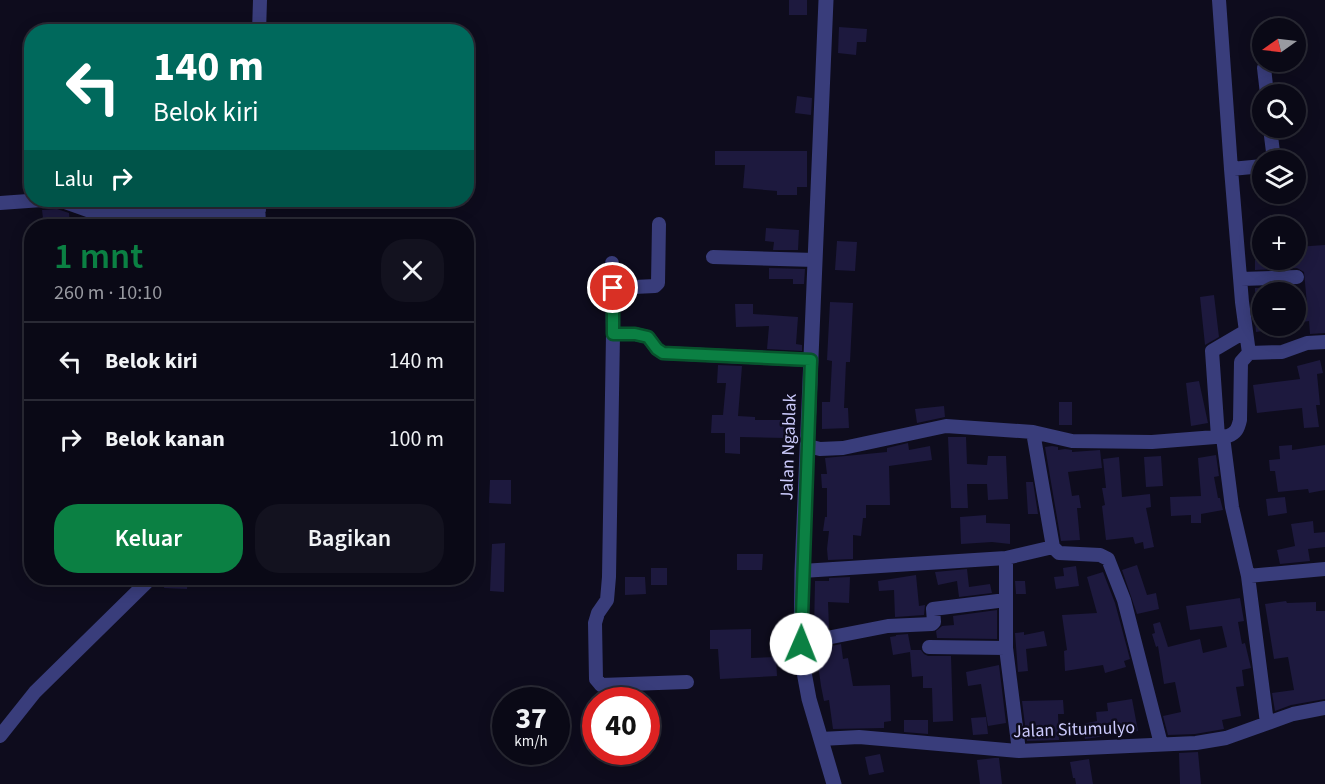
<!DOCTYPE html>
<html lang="id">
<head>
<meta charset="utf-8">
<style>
  body { margin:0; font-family:"Source Sans 3",sans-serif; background:#13121f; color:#f1f3f6; height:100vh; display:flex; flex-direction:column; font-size:22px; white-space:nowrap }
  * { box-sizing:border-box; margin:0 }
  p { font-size:20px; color:#999aa1 }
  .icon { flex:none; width:33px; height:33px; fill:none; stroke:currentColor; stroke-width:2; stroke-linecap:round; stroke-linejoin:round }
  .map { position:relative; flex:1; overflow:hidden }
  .side { position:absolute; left:24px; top:219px; width:450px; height:366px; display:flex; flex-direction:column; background:#0a0916; border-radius:24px; box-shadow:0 3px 15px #0003,0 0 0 2px #2a2a35 }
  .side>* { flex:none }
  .guide { position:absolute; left:24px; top:24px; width:450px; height:183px; border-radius:24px; box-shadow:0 3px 15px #0003,0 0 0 2px #2a2a35; background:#00695c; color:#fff; overflow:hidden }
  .needle { width:39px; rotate:256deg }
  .controls { position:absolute; left:1252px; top:18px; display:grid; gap:12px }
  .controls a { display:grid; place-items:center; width:54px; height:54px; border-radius:50%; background:#0a0916; box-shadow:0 3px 15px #0003,0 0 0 2px #2a2a35; font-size:30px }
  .speed { position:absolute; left:492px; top:687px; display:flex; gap:12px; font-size:30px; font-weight:700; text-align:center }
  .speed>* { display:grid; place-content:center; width:78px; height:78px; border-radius:50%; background:#0a0916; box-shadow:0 3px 15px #0003,0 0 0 2px #2a2a35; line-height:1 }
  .speed small { font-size:15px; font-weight:400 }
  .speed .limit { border:9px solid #d22; background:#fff; color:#111 }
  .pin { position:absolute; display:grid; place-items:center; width:51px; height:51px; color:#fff; margin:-26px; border:3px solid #fff; border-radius:50%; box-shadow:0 2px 6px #0007 }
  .me { position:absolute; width:66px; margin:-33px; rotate:1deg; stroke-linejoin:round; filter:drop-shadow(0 0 4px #0008) }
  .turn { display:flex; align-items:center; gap:21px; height:126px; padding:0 30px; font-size:27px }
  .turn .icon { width:78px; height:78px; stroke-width:2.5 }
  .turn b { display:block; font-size:42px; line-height:51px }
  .then { display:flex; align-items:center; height:57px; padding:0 30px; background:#0003; gap:12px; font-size:22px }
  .round { display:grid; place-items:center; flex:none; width:63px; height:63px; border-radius:24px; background:#13121f }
  .summary { display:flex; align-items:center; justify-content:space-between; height:102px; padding:0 30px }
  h1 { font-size:36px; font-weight:600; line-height:45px; color:#0b8043 }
  .primary-button { display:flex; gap:12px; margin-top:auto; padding:12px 30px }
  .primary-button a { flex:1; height:69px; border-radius:24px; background:#0b8043; color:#fff; font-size:24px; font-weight:600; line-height:69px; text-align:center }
  .primary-button a+a { background:#13121f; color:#f1f3f6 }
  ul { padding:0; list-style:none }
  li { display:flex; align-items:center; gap:18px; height:78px; padding:0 30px; border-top:2px solid #2a2a35 }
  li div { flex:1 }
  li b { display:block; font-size:22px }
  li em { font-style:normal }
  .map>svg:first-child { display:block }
  .building { fill:#1d193e }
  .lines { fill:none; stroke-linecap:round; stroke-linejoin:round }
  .minor { stroke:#393d7b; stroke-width:14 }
  .tertiary { stroke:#393d7b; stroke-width:15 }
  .route-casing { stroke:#07532c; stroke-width:15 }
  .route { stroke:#0b8043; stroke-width:10 }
  .labels { text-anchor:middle; stroke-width:5; stroke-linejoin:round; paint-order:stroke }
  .street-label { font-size:18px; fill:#cccbfd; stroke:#0e0c1d }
</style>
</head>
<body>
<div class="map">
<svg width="1325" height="784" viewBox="0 0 1325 784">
  <rect width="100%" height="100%" fill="#0e0c1d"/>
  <path class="building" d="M789,0H807V15H789Z
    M839,27L867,29L866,42H857L856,55L838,53Z
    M797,96L812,98L811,115L795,113Z
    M715,151H807V187H797V195H777V191L743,188L745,165H715Z
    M180,200H236V203L181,205Z
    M57,209L69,213L70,226H44L42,210Z
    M250,220V226H195V224Z
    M766,228L799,230L798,250H773L774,242L765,241Z
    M837,241L857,242L855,271L835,270Z
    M1325,245V333L1310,334L1309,321L1296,323V306L1307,304L1304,272L1297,268L1255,270V260H1296V247Z
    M769,268L805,269L804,284H793V279H769Z
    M1281,287V292H1255V288Z
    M1214,295L1219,337L1205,345L1200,297Z
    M1263,301V331L1256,332L1253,302Z
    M830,302L853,303L850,362H846L844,408H848L849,428L822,429V402H830L832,361L827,360Z
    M735,304H753V314L798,317L796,344L802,345V351L767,349L769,326L736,327Z
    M1320,360L1323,373L1317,374L1320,405H1316L1319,427L1304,428L1302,408L1257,413L1253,385L1300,379L1297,366Z
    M718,365L742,366L738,416L755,417V420H785V438L740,437V454L725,453V433H711L712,415H723L726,383H717Z
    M1199,381L1208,423L1191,426L1186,383Z
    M1059,402H1072V425H1059Z
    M944,406L945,417L917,423L915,409Z
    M948,437H966L967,464L987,465L988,456H1006L1008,499L988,500L987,484H967L968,508H951Z
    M908,443L909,450L930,446L932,460L889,466L890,505H866V518H863L861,536L853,535V559L828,560L827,549L829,531H823L825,517H827V488H822L821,474H827L825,458L887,452V448Z
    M1292,445V450L1325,445V490L1309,493L1308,489L1278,492L1275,471H1270L1269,460L1280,459L1279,446Z
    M1052,446L1058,447V450L1065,449L1072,450V452L1100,450L1102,468L1068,472L1072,496L1079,495L1081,508H1077L1080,540L1061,541L1045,447Z
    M1216,455L1219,476L1214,477L1218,498H1220L1223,510L1201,514V523H1191V515L1171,516L1170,497L1201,496L1198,458Z
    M1161,456L1163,486L1146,487L1144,457Z
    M1119,457L1122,497L1150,494L1151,507L1146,508L1154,547L1144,549L1143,542L1135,544L1133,537L1106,540L1102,506L1105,505L1102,488H1106L1103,459Z
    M490,480H511V504L489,503Z
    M1026,482H1033L1038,514H1028Z
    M1285,497L1287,513L1268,516L1266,499Z
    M986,515V523L1010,524V544L992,542L961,544L960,517Z
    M1313,521L1314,533L1325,532V547L1308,549L1310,561L1280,564L1277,550L1295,546L1291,524Z
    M505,543L504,592L490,591L492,544Z
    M737,554H763L762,570H737Z
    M1137,565L1147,595L1156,593L1159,609L1137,614L1122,570Z
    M1076,566L1079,586L1056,589L1054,577L1064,576L1063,568Z
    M651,568H667V585H651Z
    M967,569L969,587L990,584L992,593L959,597L957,581L938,585L935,572Z
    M1103,572L1115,603L1130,659L1124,661L1126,667L1105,673L1103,665L1065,671L1064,651L1067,650L1062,615L1097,613L1087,577Z
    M916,575L919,606L925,605L924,615L895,617L894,590L879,591L878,581Z
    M625,577H645L646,594L625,595Z
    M850,577L849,603L828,602L829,628L814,631L815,581H829V578Z
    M165,578H188L187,589L164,588Z
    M1015,581H1025L1026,594H1016Z
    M1240,598L1244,621L1238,622L1242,644L1245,643L1251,668L1242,670L1244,686L1236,687L1241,716L1222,720L1224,729L1195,734L1168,735L1163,716L1181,712L1175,682L1164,684L1158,646L1156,647L1152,634L1155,633L1153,624L1160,622L1168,647L1200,639L1203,653L1227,647L1222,626L1190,630L1186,606Z
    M1286,601L1287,603L1316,602V611H1325V699L1291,705L1275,711L1272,693L1294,690L1288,657L1274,659L1265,604Z
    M997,610V639L937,638L936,631L942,626L954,625L953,616Z
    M751,629V658L776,657L777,676L720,679L718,649H710V630Z
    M777,630H791L792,647H776Z
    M1044,631L1047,646L1026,649L1028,671L1018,672L1015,633L1024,632V635Z
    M908,634L911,650H921L924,654L928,656H951L953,721L933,722L932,688H923V676L912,677L910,652L893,655L890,637L896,636V635Z
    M841,644L843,659L848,658L853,686L890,685L891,721L884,722V728L833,729L829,700L824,701L821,686L816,649Z
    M999,665L1006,723L988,726L981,684L968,686L966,672Z
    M1132,699L1138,731L1085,739L1083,724L1097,721L1096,712L1108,711L1107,703Z
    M1063,700L1064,714H1058L1059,740L1027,741L1022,701Z
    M986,717L988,734L973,735L971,718Z
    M904,720H928V734L904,732Z
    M1198,752L1201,784H1180L1179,753Z
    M880,754L884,772L869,775L865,757Z
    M994,758H999L1002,784H980L977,760Z
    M1089,759L1093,784H1076L1075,778H1073L1070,762Z"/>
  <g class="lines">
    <path class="minor" d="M1219,0L1231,169L1242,302L1249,353
      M259,32L260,0
      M1264,68L1267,94
      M1270,128L1274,160
      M1231,169L1263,166
      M59,200L90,211L199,215L259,210
      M258,200L259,226
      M0,203L42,200
      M102,211V226
      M713,257L815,260
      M612,263L613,334L609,577L607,600L598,613L595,623L596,679L601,685L687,682
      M1241,279L1297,277
      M613,288L655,286L658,283L659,224
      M613,334H635L648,337L657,349L663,353L811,360
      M1033,432L1053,547L1059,553L1100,555L1108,559L1124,600L1161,744
      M1218,437L1212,351L1246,331
      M1223,437L1232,507L1248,576L1267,723
      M808,446L820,449L843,448L946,426L1033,432L1072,441L1152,442L1228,436C1236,433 1238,429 1240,420L1241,362L1249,353L1282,352L1307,343L1325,342
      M1006,558V648L1019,751
      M802,571L1006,558L1053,547
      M1248,576L1325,569
      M801,643L888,626L932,624L934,622L933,609L1006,600
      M929,647L1006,648
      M0,736L35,692L151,578
      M821,739L859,737L1019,751L1196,743L1226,738L1293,714L1325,708"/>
    <path class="tertiary" d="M826,0L802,571L801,643L804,672L809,699L834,784"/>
  </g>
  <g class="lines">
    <g class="route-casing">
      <path id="route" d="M613,288V334H635L648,337L657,349L663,353L811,360L801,644"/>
    </g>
    <use href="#route" class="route"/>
  </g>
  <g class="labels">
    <g class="street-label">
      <text transform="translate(788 447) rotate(-88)" y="6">Jalan Ngablak</text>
      <text transform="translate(1074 729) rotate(-2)" y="6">Jalan Situmulyo</text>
    </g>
  </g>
</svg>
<div class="controls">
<a><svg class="needle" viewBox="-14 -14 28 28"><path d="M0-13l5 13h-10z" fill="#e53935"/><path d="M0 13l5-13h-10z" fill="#999aa1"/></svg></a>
<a><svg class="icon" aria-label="search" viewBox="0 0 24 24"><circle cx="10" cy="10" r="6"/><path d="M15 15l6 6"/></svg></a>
<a><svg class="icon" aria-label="layers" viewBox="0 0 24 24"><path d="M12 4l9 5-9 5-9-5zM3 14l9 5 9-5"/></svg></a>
<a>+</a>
<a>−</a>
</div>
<div class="speed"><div>37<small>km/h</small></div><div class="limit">40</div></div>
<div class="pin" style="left:613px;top:288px;background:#d93025"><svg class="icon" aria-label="arrive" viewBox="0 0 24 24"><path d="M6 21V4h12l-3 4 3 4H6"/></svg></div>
<svg class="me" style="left:801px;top:644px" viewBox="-20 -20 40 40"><circle r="19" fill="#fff"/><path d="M0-13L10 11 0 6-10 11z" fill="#0b8043"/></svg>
<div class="guide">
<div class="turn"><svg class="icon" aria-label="left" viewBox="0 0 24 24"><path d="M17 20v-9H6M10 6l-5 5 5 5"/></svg><div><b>140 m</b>Belok kiri</div></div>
<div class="then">Lalu<svg class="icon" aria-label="right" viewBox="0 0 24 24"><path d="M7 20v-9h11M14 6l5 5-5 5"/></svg></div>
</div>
<section class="side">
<div class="summary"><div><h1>1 mnt</h1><p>260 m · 10:10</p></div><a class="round"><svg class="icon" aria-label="close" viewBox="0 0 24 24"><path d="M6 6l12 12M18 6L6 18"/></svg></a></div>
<ul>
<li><svg class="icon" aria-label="left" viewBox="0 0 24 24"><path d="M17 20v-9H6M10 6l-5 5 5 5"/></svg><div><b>Belok kiri</b></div><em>140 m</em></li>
<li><svg class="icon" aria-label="right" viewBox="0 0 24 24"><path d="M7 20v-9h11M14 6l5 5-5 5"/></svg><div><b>Belok kanan</b></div><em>100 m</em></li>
</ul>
<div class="primary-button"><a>Keluar</a><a>Bagikan</a></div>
</section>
</div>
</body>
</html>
